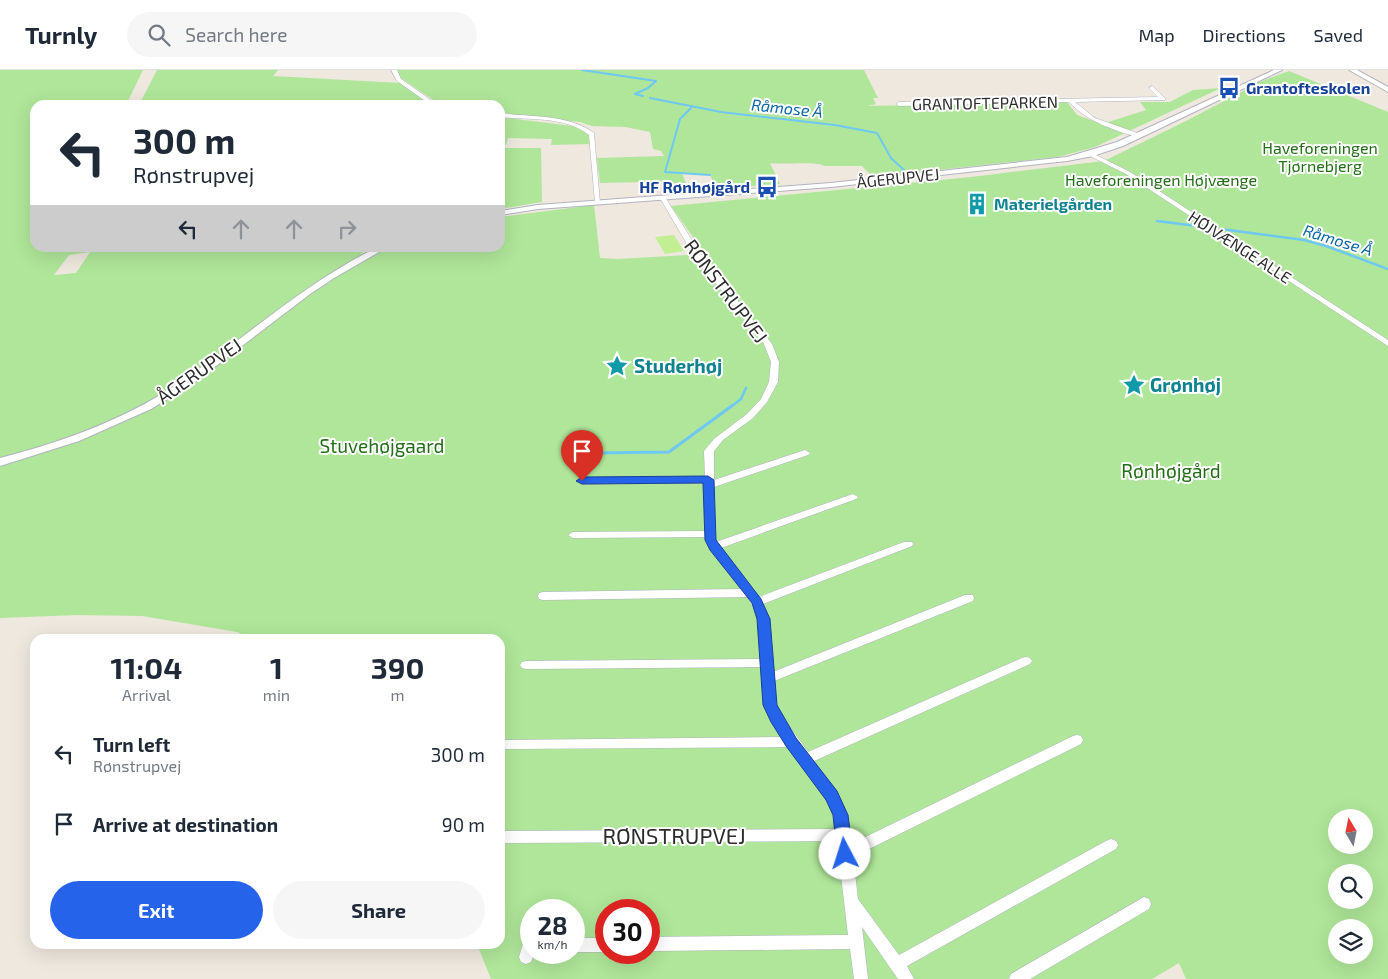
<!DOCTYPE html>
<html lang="en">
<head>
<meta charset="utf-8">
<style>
  body { margin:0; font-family:"Exo 2",sans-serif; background:#f6f6f7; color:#1f2937; height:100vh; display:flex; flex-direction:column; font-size:19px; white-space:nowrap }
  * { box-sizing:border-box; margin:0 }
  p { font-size:16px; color:#747a83 }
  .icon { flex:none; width:28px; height:28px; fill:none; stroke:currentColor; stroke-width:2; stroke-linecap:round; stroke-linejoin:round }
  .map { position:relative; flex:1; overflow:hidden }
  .sheet { position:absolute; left:30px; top:564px; width:475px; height:315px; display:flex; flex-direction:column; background:#fff; border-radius:15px; box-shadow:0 5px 20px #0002 }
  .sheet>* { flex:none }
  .guide { position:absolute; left:30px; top:30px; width:475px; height:152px; border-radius:15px; box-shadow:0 5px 20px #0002; background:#fff; color:#1f2937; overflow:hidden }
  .needle { width:32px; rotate:350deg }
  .tools { position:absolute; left:1328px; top:739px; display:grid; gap:10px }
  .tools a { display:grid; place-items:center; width:45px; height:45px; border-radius:50%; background:#fff; box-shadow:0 5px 20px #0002; font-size:25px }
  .speed { position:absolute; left:520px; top:829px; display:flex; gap:10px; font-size:25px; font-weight:700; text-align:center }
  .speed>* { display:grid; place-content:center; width:65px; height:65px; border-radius:50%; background:#fff; box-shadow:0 5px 20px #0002; line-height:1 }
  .speed small { font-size:12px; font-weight:400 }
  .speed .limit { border:8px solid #d22; background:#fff; color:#111 }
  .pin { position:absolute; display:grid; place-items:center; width:42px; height:42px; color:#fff; margin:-51px -21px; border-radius:50% 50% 50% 0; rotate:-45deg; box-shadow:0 0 5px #0007 }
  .pin .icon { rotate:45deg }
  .me { position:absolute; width:55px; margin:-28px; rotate:355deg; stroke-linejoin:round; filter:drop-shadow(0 0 4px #0008) }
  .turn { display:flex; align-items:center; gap:18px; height:105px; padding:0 20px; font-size:22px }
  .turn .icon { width:65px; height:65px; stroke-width:2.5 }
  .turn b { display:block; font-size:35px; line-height:42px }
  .lanes { display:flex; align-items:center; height:48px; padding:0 20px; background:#0003; justify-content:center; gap:25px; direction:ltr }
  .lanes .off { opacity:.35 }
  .eta { display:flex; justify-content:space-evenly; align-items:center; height:85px; text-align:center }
  .eta b { font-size:30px; font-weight:700; line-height:35px }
  .primary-button { display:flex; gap:10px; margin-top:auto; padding:10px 20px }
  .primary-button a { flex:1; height:58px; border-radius:30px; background:#2563eb; color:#fff; font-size:20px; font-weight:700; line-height:58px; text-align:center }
  .primary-button a+a { background:#f6f6f7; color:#1f2937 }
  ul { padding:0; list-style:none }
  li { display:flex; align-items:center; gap:15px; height:70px; padding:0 20px }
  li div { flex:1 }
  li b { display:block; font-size:19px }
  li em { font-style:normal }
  header { display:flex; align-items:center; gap:30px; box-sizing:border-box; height:70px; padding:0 25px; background:#fff; border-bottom:1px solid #e0e1e3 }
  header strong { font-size:24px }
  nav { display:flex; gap:28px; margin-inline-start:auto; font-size:18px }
  .search { width:350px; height:45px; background:#f6f6f7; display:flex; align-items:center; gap:12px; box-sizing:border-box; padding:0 18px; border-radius:28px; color:#747a83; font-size:19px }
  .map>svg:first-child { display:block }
  .green { fill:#afe699; fill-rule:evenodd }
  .pitch { fill:#c2ee94 }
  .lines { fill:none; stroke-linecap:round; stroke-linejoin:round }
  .stream-far2 { stroke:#6ec8f3; stroke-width:2 }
  .stream-far1 { stroke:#6ec8f3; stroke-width:2.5 }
  .stream { stroke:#6ec8f3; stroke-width:3 }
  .minor-casing { stroke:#b2b3c0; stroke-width:1 }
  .tertiary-casing { stroke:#b2b3c0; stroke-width:2 }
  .minor { fill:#fff; fill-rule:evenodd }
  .tertiary { fill:#fff; fill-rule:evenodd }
  .route { fill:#2563eb; stroke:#184099 }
  .labels { text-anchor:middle; stroke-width:4; stroke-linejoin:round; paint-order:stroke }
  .far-transit-label { font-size:16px; font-weight:bold; fill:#164399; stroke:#fff; text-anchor:start }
  .far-street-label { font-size:16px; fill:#2c2c2c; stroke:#fff }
  .far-water-label { font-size:16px; font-style:italic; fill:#0965a3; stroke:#fff }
  .far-park-label { font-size:16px; fill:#246d18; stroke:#fff }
  .far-culture-label { font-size:16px; font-weight:bold; fill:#0d838f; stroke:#fff; text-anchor:start }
  .street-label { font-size:19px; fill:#2c2c2c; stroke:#fff }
  .culture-label { font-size:19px; font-weight:bold; fill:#0d838f; stroke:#fff; text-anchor:start }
  .park-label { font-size:19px; fill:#246d18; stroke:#fff }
  .near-street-label { font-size:22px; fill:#2c2c2c; stroke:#fff }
</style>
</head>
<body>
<header>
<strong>Turnly</strong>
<div class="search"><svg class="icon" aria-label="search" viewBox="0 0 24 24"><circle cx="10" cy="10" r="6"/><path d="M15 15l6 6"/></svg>Search here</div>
<nav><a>Map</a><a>Directions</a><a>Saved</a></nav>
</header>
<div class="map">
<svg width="1388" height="909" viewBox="0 0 1388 909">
  <rect width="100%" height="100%" fill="#eee8de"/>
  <path class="green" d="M0,0H143L126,35H35V178H372L360,184L389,178H500V147L594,135L600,188L618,189L705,184L671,136L971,107L1104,91L1188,50L1262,11L1289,1L1388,42V909H1186L1179,893L1152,909H491L477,874H500V569H252L237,562L142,546L77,545L0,548ZM90,182L76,203L54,205L69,185ZM1336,748H1364V775H1336ZM1336,802H1364V830H1336ZM531,840H574V882H531ZM606,840H649V882H606ZM1336,858H1364V885H1336Z
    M157,0H278L273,6L400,13L435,35H139Z
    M396,0H864L878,28H873L876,34L867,36L1067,32L1077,45L1102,54L1146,40L1140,32H1170L1193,20L1221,18L1095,77L1058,87L873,107L862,96H825C815,91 784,95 770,93L780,114L717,119L710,105L682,103L687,116L644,112L600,113L597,88L664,86L661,81L653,79L650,62L625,57L592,56L580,52L500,44V35H441L402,9L397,5Z
    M500,47L580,57L589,64V74L551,75L552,69L508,68L506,75H500Z
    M500,78H541L542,132L500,139Z"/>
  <path class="pitch" d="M674,165L684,181L665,184L655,167Z"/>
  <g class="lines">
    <path class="stream-far2" d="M582,0L656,11L648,18L635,24L643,26
      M650,28L721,42L835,55L877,63L891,88L904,100
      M691,38L680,49L665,102L710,105"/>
    <path class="stream-far1" d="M1157,151L1205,157
      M1221,159L1304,170L1326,176L1388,199
      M732,336L741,329L746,318"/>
    <path class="stream" d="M593,383L669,382L733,335"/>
    <g class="minor-casing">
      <path id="minor" d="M391,0H397L401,9L438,35H431L397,11Z
        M1152,16L1165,28V30L1075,32L1095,48L1140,64L1141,65L1138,67C1113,60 1088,52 1069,32L899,36L896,34L899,32L1158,27L1149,18Z
        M500,43C530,47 569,44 594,63L600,133L595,132L589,65C566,46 528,50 500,47Z
        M1090,82L1130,102L1388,270V276L1126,104L1088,85V83Z
        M661,127H665L700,183L772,274L779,292L778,312L767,332L753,348L723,370L714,381V410L802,381L805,380L810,383L808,385L714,417L715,470L716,472L850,425L853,424L858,427L856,429L721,478L759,527L904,472H912L913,474L912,476L763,534L770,549L773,602L965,525H973L974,528L973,531L774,611L776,635L781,645L808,682L1022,588L1026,587L1030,588L1032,591L1030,594L814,691L837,722L848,745L851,774L1073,666L1077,665L1081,666L1083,670L1081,674L853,787L858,829L899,885L1106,771L1111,769L1116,771L1118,775L1116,779L907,896L914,909H898L862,857L868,909H854L850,879L649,881V867L848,865L837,771L504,773L500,771V763L504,761L836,759C832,728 808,702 790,677L500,679V671L503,670L783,667L772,651L764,635L762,597L526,599L522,598L520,595L522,592L526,591L761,589C760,567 761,545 747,527L543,530L539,529L538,526L539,523L543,522L741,519L710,479L705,467L573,468L568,465L573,462L705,461V413L582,414L577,411L582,408L705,407L704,381L714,369L747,344L761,329L769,312L771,292L764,274L694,186L660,128Z
        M1144,827L1149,829L1151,834L1149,839L1030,909H1009L1011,904Z
        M574,868H606V882H574Z
        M529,869H531V882H535L531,892L526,894L521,892L519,887L524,871Z"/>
    </g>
    <g class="tertiary-casing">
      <path id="tertiary" d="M1274,0H1282L1123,76L1093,86L1067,91L831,117L538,139L500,145V141L538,135L831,113L1067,87L1117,72Z
        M1349,0H1357L1388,17V22Z
        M376,178H386L334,208L310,224L195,312L151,339L79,371L0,396V388C66,371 132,347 188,307C251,263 307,212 376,178Z"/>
    </g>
    <use href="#minor" class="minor"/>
    <use href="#tertiary" class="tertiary"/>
  </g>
  <path class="route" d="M708,406L714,410L716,470L761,529L770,549L777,635L796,668L837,721L848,745L853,784L851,789L845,791L840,789L837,784L833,745L826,730L786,676L771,652L763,635L757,549L752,533L710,480L705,470L703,413L582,414L576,411L582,407Z"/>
  <defs>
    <g id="bus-bare" transform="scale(1.725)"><path d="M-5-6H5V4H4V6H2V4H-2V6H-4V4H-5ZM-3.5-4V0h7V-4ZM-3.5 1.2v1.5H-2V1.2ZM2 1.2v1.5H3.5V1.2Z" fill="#1a4fb4" stroke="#fff" stroke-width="2.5" paint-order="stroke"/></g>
    <g id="building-bare" transform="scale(1.725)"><path d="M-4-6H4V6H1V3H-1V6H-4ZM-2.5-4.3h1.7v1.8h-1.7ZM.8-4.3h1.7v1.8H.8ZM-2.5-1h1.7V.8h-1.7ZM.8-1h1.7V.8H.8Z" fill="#0f9aa8" stroke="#fff" stroke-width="2.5" paint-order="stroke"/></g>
    <g id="sight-bare" transform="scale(1.725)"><path d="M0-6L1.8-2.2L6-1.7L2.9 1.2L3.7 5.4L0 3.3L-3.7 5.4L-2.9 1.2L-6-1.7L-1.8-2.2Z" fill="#0f9aa8" stroke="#fff" stroke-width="2.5" paint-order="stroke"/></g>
  </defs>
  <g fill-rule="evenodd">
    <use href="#bus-bare" x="1229" y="18"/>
    <use href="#bus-bare" x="767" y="117"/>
    <use href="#building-bare" x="977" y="134"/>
    <use href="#sight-bare" x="617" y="296"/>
    <use href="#sight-bare" x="1134" y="315"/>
  </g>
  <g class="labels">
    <g class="far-transit-label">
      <text x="1246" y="24">Grantofteskolen</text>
      <text x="750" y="123" text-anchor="end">HF Rønhøjgård</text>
    </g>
    <g class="far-street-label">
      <text transform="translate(985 33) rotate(-1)" y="6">GRANTOFTEPARKEN</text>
      <text transform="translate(898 108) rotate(-6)" y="6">ÅGERUPVEJ</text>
      <text transform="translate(1240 177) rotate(33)" y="6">HØJVÆNGE ALLE</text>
    </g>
    <g class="far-water-label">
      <text transform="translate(787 38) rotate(6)" y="6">Råmose Å</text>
      <text transform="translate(1338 170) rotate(17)" y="6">Råmose Å</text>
    </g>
    <g class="far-park-label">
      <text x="1320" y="84">Haveforeningen<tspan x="1320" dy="18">Tjørnebjerg</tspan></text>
      <text x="1161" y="116">Haveforeningen Højvænge</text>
    </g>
    <g class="far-culture-label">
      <text x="994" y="140">Materielgården</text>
    </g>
    <g class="street-label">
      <text transform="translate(726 221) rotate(53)" y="7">RØNSTRUPVEJ</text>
      <text transform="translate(199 301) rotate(-35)" y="7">ÅGERUPVEJ</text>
    </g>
    <g class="culture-label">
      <text x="634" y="303">Studerhøj</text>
      <text x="1150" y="322">Grønhøj</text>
    </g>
    <g class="park-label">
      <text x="382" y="383">Stuvehøjgaard</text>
      <text x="1171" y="408">Rønhøjgård</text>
    </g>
    <g class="near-street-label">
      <text x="674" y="774">RØNSTRUPVEJ</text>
    </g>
  </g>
</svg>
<div class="tools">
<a><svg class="needle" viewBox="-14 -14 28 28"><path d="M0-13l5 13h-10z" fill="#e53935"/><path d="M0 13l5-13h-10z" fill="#747a83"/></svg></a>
<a><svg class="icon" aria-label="search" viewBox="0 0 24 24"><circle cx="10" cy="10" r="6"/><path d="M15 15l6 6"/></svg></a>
<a><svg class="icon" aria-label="layers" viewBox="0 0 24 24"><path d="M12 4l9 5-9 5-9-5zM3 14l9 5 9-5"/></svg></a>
</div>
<div class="speed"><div>28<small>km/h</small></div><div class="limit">30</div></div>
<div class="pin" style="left:582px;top:411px;background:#d93025"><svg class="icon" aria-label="arrive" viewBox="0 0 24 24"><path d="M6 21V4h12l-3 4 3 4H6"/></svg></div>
<svg class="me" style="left:845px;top:784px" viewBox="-20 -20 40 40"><circle r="19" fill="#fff"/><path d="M0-13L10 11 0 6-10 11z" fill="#2563eb"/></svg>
<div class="guide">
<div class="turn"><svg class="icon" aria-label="left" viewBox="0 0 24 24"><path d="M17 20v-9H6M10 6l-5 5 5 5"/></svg><div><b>300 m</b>Rønstrupvej</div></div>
<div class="lanes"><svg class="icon" aria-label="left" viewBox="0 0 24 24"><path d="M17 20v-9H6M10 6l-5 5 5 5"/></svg><svg class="icon off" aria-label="ahead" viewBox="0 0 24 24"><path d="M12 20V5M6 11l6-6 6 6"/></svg><svg class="icon off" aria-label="ahead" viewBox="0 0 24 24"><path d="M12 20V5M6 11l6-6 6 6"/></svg><svg class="icon off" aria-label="right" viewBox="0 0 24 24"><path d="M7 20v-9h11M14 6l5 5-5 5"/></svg></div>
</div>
<section class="sheet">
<div class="eta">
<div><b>11:04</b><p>Arrival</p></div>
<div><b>1</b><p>min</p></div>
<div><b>390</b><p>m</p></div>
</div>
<ul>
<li><svg class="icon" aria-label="left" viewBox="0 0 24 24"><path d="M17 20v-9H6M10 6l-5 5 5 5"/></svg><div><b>Turn left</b><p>Rønstrupvej</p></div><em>300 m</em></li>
<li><svg class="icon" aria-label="arrive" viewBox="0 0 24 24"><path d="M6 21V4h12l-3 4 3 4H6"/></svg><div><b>Arrive at destination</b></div><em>90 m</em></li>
</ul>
<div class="primary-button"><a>Exit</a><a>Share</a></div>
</section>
</div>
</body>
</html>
